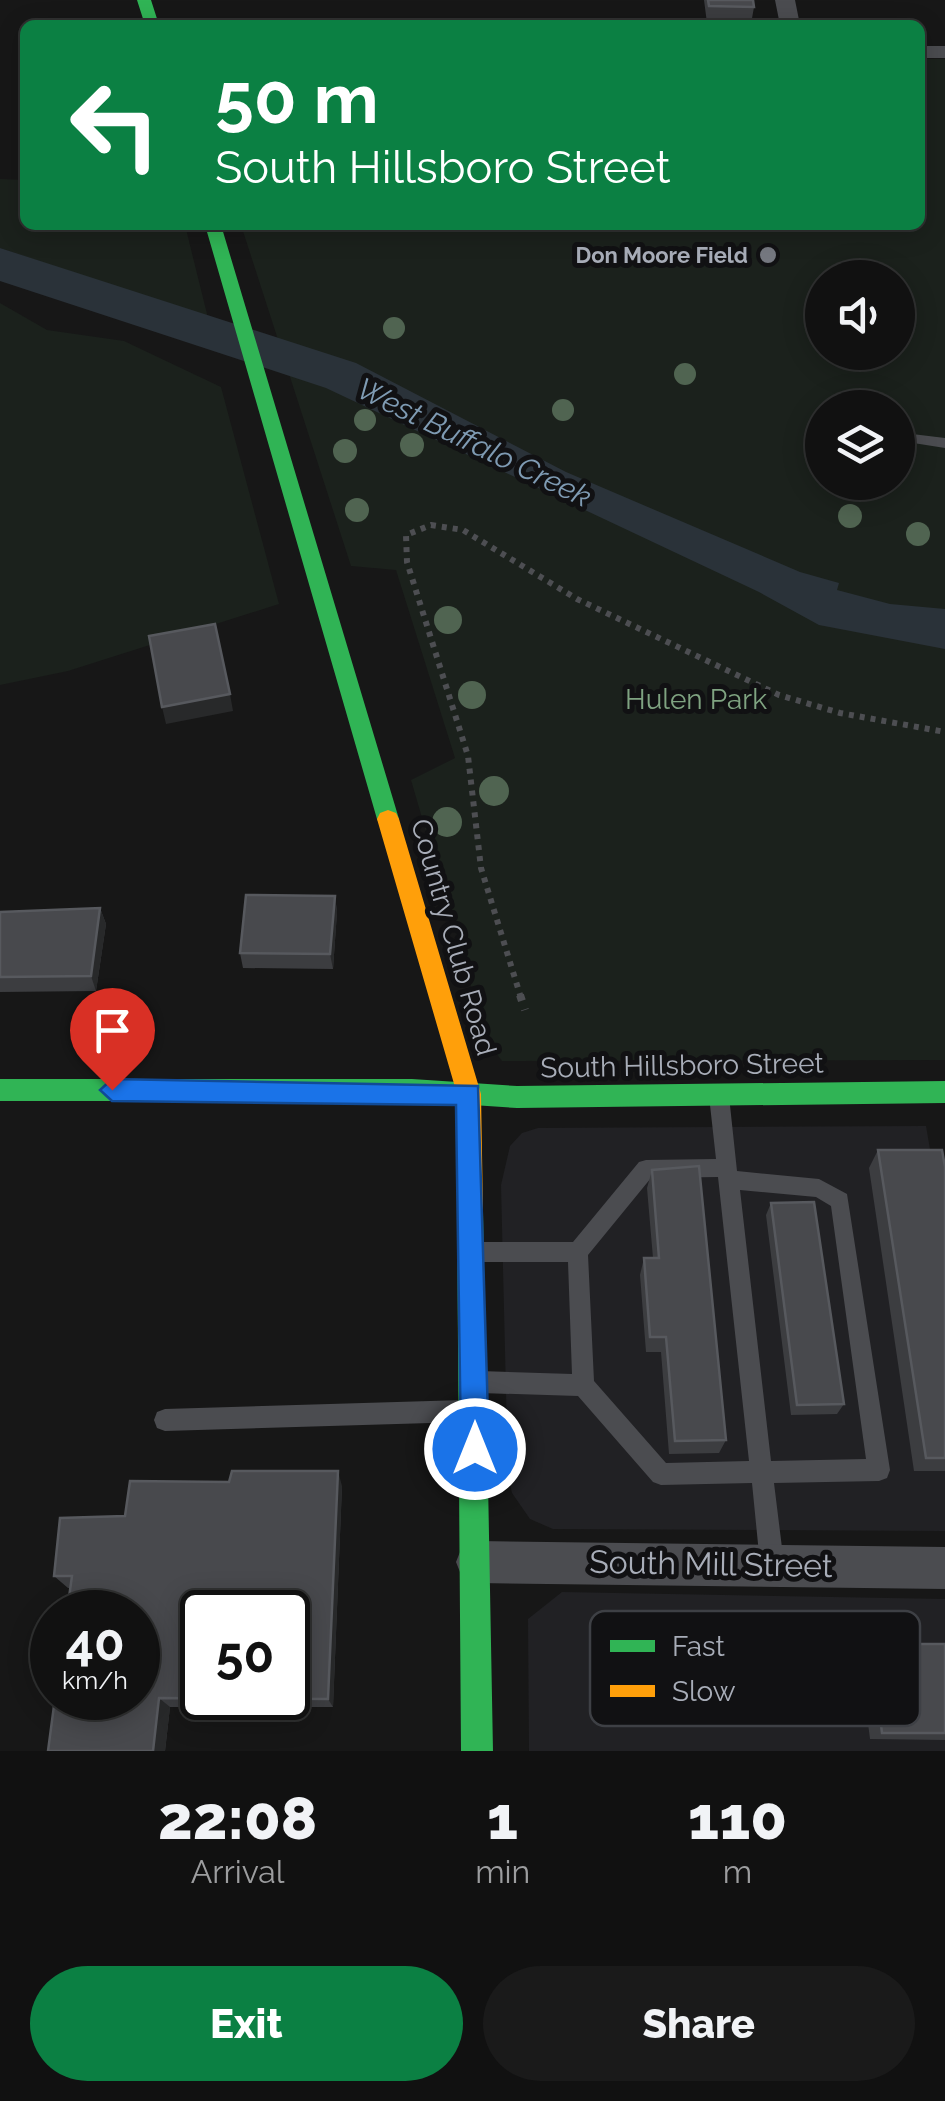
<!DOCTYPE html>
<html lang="en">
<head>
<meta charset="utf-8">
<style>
  body { margin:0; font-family:Raleway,sans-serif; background:#1a1a1a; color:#f1f3f6; height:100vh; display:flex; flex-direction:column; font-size:38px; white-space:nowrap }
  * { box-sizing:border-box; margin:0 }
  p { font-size:32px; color:#9c9d9f }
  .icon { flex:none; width:55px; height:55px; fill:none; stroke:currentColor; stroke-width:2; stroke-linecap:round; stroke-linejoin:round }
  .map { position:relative; height:1751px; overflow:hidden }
  .drawer { display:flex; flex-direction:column; background:#111; flex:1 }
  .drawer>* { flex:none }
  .banner { position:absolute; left:20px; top:20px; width:905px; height:210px; border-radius:15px; box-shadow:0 5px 25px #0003,0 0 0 2px #303131; background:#0b8043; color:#fff; overflow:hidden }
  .controls { position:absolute; left:805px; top:260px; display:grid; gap:20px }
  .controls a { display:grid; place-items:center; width:110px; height:110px; border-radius:50%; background:#111; box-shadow:0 5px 25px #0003,0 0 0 2px #303131; font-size:50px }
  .speed { position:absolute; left:30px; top:1590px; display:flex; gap:20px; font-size:50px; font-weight:700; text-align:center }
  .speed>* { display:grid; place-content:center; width:130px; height:130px; border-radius:50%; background:#111; box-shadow:0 5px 25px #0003,0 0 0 2px #303131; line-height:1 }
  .speed small { font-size:25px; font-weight:400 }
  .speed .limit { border:5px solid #111; border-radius:15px; background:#fff; color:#111 }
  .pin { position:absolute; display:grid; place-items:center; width:85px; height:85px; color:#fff; margin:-102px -42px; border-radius:50% 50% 50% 0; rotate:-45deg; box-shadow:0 0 10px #0007 }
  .pin .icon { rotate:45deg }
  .me { position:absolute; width:110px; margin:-55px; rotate:0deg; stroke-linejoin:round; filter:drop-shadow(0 0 8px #0008) }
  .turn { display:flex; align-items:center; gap:35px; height:210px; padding:0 30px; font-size:45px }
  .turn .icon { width:130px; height:130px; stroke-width:2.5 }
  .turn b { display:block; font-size:70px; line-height:85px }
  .eta { display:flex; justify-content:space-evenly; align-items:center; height:170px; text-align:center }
  .eta b { font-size:60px; font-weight:800; line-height:70px }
  .button { display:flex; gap:20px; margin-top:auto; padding:20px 30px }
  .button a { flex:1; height:115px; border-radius:60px; background:#0b8043; color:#fff; font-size:40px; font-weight:800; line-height:115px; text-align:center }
  .button a+a { background:#1a1a1a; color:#f1f3f6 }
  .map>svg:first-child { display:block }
  .built { fill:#212124 }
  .green { fill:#1b211c; fill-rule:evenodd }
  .water { fill:#2a3239 }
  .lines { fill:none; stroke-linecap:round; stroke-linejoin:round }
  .path-far1 { stroke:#4d4e52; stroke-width:6; stroke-dasharray:5 6; stroke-linecap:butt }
  .path { stroke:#4d4e52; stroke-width:8; stroke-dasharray:6 9; stroke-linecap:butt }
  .lane { fill:#4b4c50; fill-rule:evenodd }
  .street { fill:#4b4c50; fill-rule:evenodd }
  .fast { fill:#30b455; fill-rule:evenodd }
  .slow { fill:#ff9f0a; fill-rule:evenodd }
  .tree { fill:#506451 }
  .wall { fill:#3c3d40 }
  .shaded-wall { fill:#28292a }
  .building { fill:#48494d; stroke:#57595e; stroke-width:2.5; fill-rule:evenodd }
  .route { fill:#1a73e8; stroke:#114b97; stroke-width:2.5 }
  .poi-dot { fill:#757880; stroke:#111113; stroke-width:4 }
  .labels { text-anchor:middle; stroke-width:10; stroke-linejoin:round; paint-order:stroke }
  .far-poi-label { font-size:22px; font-weight:bold; fill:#a8adb8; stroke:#111113; text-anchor:end }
  .park-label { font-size:28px; fill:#7fa381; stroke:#111113 }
  .street-label { font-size:28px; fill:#a8adb8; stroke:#111113 }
  .water-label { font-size:30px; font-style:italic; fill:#7f9bb3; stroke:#111113 }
  .near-street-label { font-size:32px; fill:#a8adb8; stroke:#111113 }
  .key { fill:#111113; stroke:#3e4045; stroke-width:2.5 }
  .key-label { font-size:28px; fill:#a8adb8 }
</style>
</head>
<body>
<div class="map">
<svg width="945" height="1751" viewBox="0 0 945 1751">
  <rect width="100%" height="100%" fill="#171717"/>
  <path class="built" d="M926,1126L945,1236V1531L553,1529L530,1519L512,1493L508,1475L501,1185L510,1146L522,1133L538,1128Z
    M562,1592L945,1599V1751H529L528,1619Z"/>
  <path class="green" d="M920,59H945V1060L502,1061L487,1041L411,780L455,758L396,570L351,566L241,225H920ZM822,278H898V352H822ZM822,408H898V482H822Z
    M0,179L25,180V225H185L208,318L0,248Z
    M0,303L47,330L124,341L221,387L279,604L68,671L0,685Z"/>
  <path class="water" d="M0,248L356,363L566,472L800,572L839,583L837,590L890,604L945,609V649L819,625L759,592L326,388L0,281Z"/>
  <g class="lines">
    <path class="path-far1" d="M521,998L481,868L468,756L407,562L406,535L431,525L463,530L577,599L779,695L840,713L945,732"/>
    <path class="path" d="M520,995L525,1010"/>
    <path class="lane" d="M912,434L945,438V448L907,442L905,439Z
      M719,1087L726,1090L729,1096L737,1171L819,1179L847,1194L890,1470L887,1478L879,1481L774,1483L784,1564L780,1572L772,1576L764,1572L760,1564L752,1483L661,1485L653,1482L578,1396L480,1393L472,1390L469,1382L472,1374L480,1371L572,1374L568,1262H477L470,1259L467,1252L470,1245L477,1242H573L639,1162L646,1160L716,1159L709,1096L712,1090ZM718,1177L749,1461L666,1463L594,1381L588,1255L651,1178ZM740,1190L816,1197L831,1206L866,1459L771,1461Z
      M464,1400L472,1403L475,1411L472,1419L464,1422L165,1431L157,1428L154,1420L157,1412L165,1409Z"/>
    <path class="street" d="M775,0H795L800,25H780Z
      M920,46H945V58H920Z
      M477,1541L945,1547V1589L477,1583L462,1577L456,1562L462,1547Z"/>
    <path class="fast" d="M137,0H151L159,25H145Z
      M205,225H221L399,819L396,825H380L377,819Z
      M0,1079H412L517,1086L945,1081V1103L517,1108L412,1101H0Z
      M470,1200L479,1203L483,1212L493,1751H461L457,1212L461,1203Z"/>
    <path class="slow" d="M388,810L396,813L399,819L481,1094L483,1212L479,1221L470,1224L461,1221L457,1212V1094L377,819L380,813Z"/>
  </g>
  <g class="tree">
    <circle cx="394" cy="328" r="11"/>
    <circle cx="685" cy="374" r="11"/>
    <circle cx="563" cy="410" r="11"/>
    <circle cx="365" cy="420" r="11"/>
    <circle cx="412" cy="445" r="12"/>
    <circle cx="345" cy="451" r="12"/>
    <circle cx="357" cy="510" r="12"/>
    <circle cx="850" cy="516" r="12"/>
    <circle cx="918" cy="534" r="12"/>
    <circle cx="448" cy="620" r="14"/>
    <circle cx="472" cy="695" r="14"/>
    <circle cx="494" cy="791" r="15"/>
    <circle cx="447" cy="822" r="15"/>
  </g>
  <path class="wall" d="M704,0H753L754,7L751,24L707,23Z
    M335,896L337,912L333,969L243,968L240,953Z
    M100,908L106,924L96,991L0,992V912Z
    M878,1150L945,1167V1471H914L869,1168Z
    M652,1170L726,1440L719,1453L669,1454L661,1352H646L640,1275L644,1258H653L647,1188Z
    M771,1203L844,1404L837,1414L791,1415L766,1215Z
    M229,1482L342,1486L333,1707H170L165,1751L71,1588H68L54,1576L125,1516Z
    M627,1641L725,1722L720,1727L625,1723L624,1647Z
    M871,1644H945V1740L870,1739L859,1652Z"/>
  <path class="shaded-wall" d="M230,694L233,711L166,724L162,707Z
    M335,896L337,912L333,969L330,954Z
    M100,908L106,924L96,991L91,976Z
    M338,1471L342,1486L333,1707L328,1699Z
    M159,1698L170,1707L165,1751H153Z"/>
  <path class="building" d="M708,0H753L754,7L709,6Z
    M215,624L230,694L162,707L149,636Z
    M246,895L335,896L330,954L240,953Z
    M100,908L91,976L0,977V912Z
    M878,1150H942L945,1167V1458H926Z
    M699,1166L726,1440L675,1441L666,1337H650L644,1258H659L652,1170Z
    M814,1202L844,1404L797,1405L771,1203Z
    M232,1471H338L328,1699L159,1698L153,1751H48L55,1698H138V1612H67L72,1576H54L60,1518L125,1516L130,1481L229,1482ZM202,1612H288V1698H202Z
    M871,1644H945V1733H882Z"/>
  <path class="route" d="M112,1079L478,1086L489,1449L485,1459L475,1463L465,1459L461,1449L456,1105L112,1101L100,1090Z"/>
  <circle class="poi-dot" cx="768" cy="255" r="10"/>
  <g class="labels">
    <g class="far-poi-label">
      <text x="748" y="263">Don Moore Field</text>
    </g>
    <g class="park-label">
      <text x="696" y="709">Hulen Park</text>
    </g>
    <g class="street-label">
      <text transform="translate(454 937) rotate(74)" y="10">Country Club Road</text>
      <text transform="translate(682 1065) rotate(-1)" y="10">South Hillsboro Street</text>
    </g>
    <g class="water-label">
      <text transform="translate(474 443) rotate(26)" y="10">West Buffalo Creek</text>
    </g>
    <g class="near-street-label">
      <text transform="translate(711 1564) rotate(1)" y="11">South Mill Street</text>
    </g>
  </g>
  <rect x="590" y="1611" width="330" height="115" rx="15" class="key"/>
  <rect x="610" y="1640" width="45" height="12" fill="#30b455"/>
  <rect x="610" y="1685" width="45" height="12" fill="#ff9f0a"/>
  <g class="key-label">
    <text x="672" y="1656">Fast</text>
    <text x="672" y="1701">Slow</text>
  </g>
</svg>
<div class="controls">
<a><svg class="icon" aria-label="sound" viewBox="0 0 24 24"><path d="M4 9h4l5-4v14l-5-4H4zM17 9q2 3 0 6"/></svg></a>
<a><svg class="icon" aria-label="layers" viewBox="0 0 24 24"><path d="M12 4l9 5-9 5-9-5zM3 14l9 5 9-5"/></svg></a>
</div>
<div class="speed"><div>40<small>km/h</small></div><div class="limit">50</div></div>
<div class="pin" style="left:112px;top:1090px;background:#d93025"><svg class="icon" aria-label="arrive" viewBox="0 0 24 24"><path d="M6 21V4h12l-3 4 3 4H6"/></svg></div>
<svg class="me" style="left:475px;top:1449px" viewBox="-20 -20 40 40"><circle r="17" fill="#1a73e8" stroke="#fff" stroke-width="3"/><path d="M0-11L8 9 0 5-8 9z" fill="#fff"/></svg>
<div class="banner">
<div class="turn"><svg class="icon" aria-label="left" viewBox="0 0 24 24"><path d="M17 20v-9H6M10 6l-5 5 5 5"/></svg><div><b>50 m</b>South Hillsboro Street</div></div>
</div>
</div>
<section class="drawer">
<div class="eta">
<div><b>22:08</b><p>Arrival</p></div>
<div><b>1</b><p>min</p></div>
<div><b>110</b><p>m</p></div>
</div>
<div class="button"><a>Exit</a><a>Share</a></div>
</section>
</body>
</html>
